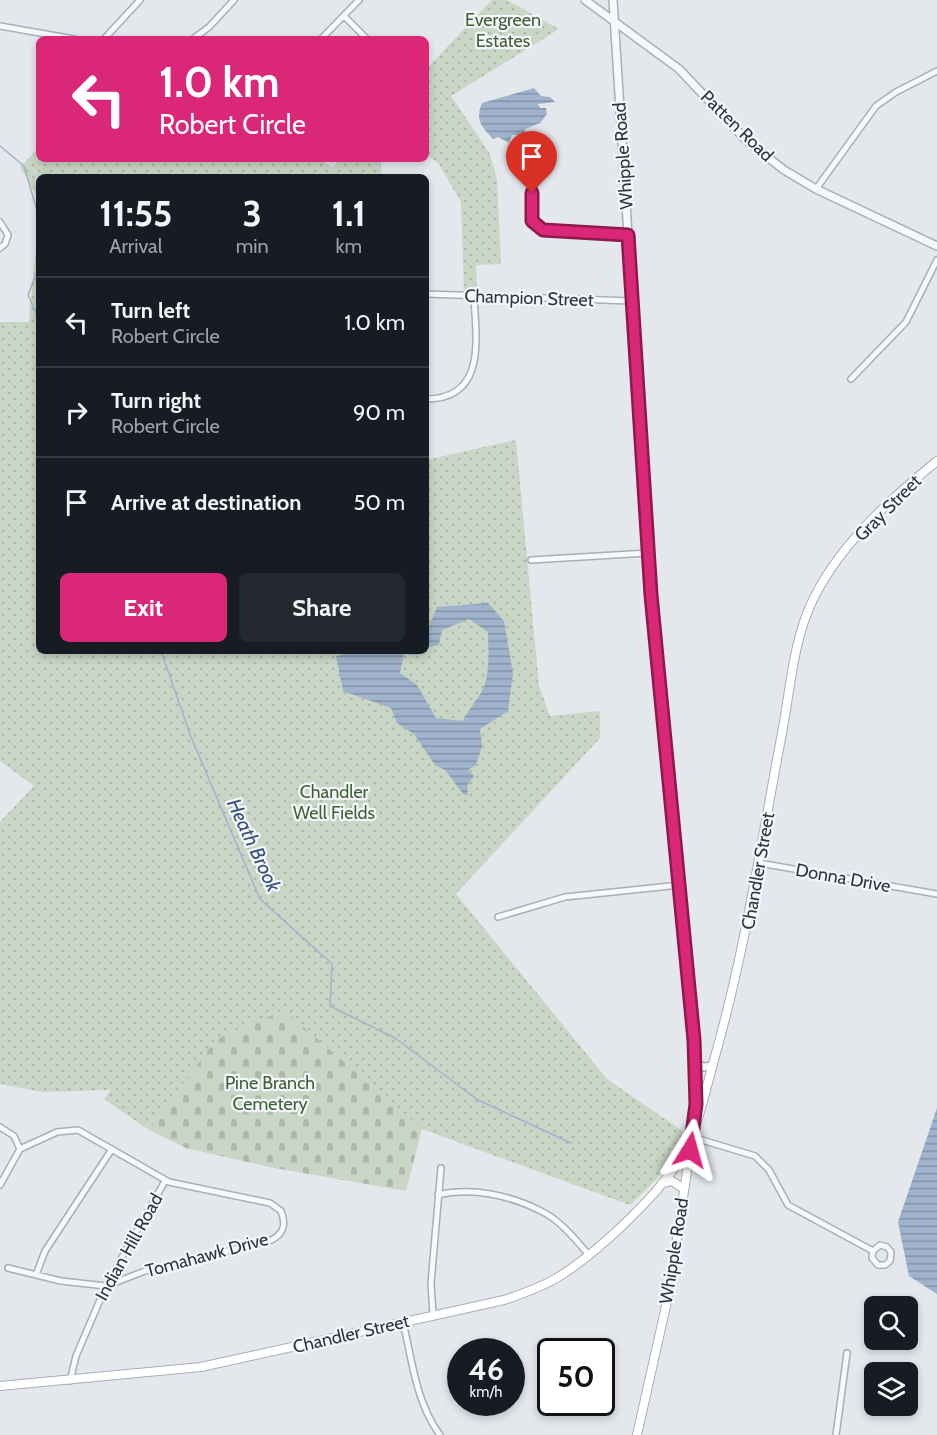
<!DOCTYPE html>
<html lang="en">
<head>
<meta charset="utf-8">
<style>
  body { margin:0; font-family:Cabin,sans-serif; background:#242831; color:#f1f3f6; height:100vh; display:flex; flex-direction:column; font-size:22px; white-space:nowrap }
  * { box-sizing:border-box; margin:0 }
  p { font-size:20px; color:#9ea1a6 }
  .icon { flex:none; width:33px; height:33px; fill:none; stroke:currentColor; stroke-width:2; stroke-linecap:round; stroke-linejoin:round }
  .map { position:relative; flex:1; overflow:hidden }
  .sheet { position:absolute; left:36px; top:174px; width:393px; height:480px; display:flex; flex-direction:column; background:#171b24; border-radius:9px; box-shadow:0 3px 9px #0003 }
  .sheet>* { flex:none }
  .banner { position:absolute; left:36px; top:36px; width:393px; height:126px; border-radius:9px; box-shadow:0 3px 9px #0003; background:#db2777; color:#fff; overflow:hidden }
  .controls { position:absolute; left:864px; top:1296px; display:grid; gap:12px }
  .controls a { display:grid; place-items:center; width:54px; height:54px; border-radius:9px; background:#171b24; box-shadow:0 3px 9px #0003; font-size:30px }
  .speed { position:absolute; left:447px; top:1338px; display:flex; gap:12px; font-size:30px; font-weight:700; text-align:center }
  .speed>* { display:grid; place-content:center; width:78px; height:78px; border-radius:50%; background:#171b24; box-shadow:0 3px 9px #0003; line-height:1 }
  .speed small { font-size:15px; font-weight:400 }
  .speed .limit { border:3px solid #111; border-radius:9px; background:#fff; color:#111 }
  .pin { position:absolute; display:grid; place-items:center; width:51px; height:51px; color:#fff; margin:-62px -26px; border-radius:50% 50% 50% 0; rotate:-45deg; box-shadow:0 0 6px #0007 }
  .pin .icon { rotate:45deg }
  .me { position:absolute; width:66px; margin:-33px; rotate:8deg; stroke-linejoin:round; filter:drop-shadow(0 0 4px #0008) }
  .turn { display:flex; align-items:center; gap:21px; height:126px; padding:0 24px; font-size:27px }
  .turn .icon { width:78px; height:78px; stroke-width:2.5 }
  .turn b { display:block; font-size:42px; line-height:51px }
  .eta { display:flex; justify-content:space-evenly; align-items:center; height:102px; text-align:center }
  .eta b { font-size:36px; font-weight:800; line-height:42px }
  .button { display:flex; gap:12px; margin-top:auto; padding:12px 24px }
  .button a { flex:1; height:69px; border-radius:9px; background:#db2777; color:#fff; font-size:24px; font-weight:800; line-height:69px; text-align:center }
  .button a+a { background:#242831; color:#f1f3f6 }
  ul { padding:0; list-style:none }
  li { display:flex; align-items:center; gap:18px; height:90px; padding:0 24px; border-top:2px solid #363941 }
  li div { flex:1 }
  li b { display:block; font-size:22px }
  li em { font-style:normal }
  .map>svg:first-child { display:block }
  .cemetery { fill:url(#cemetery-stones) }
  .park { fill:url(#park-dots) }
  .water { fill:url(#water-rules) }
  .lines { fill:none; stroke-linecap:round; stroke-linejoin:round }
  .stream { stroke:#9fb4cc; stroke-width:1.5 }
  .minor-casing { stroke:#a9aeb7; stroke-width:8 }
  .tertiary-casing { stroke:#a9aeb7; stroke-width:10 }
  .secondary-casing { stroke:#a9aeb7; stroke-width:10 }
  .minor { stroke:#f7f8fa; stroke-width:5 }
  .tertiary { stroke:#f7f8fa; stroke-width:7 }
  .secondary { stroke:#fff; stroke-width:8 }
  .route-casing { stroke:#8e194d; stroke-width:15 }
  .route { stroke:#db2777; stroke-width:10 }
  .labels { text-anchor:middle; stroke-width:4.5; stroke-linejoin:round; paint-order:stroke }
  .park-label { font-size:18px; fill:#3f6138; stroke:#f4f6f9 }
  .street-label { font-size:18px; fill:#2b3445; stroke:#f4f6f9 }
  .water-label { font-size:20px; font-style:italic; fill:#34527a; stroke:#f4f6f9 }
</style>
</head>
<body>
<div class="map">
<svg width="937" height="1435" viewBox="0 0 937 1435">
  <defs>
    <pattern id="cemetery-stones" width="16" height="16" patternUnits="userSpaceOnUse" patternTransform="scale(1.5)"><rect width="16" height="16" fill="#c9d6c5"/><path d="M2 7V4a2 2 0 0 1 4 0v3zM10 15v-3a2 2 0 0 1 4 0v3z" fill="#adb8ab"/></pattern>
    <pattern id="park-dots" width="8" height="8" patternUnits="userSpaceOnUse" patternTransform="scale(1.5)"><rect width="8" height="8" fill="#c9d6c5"/><path d="M2 2h.1M6 6h.1" fill="none" stroke="#adb8ab" stroke-width="1.8" stroke-linecap="round"/></pattern>
    <pattern id="water-rules" width="6" height="5" patternUnits="userSpaceOnUse" patternTransform="scale(1.5)"><rect width="6" height="5" fill="#9fb4cc"/><path d="M0 2.5h6" fill="none" stroke="#8293a7"/></pattern>
  </defs>
  <rect width="100%" height="100%" fill="#e4e7ec"/>
  <path class="cemetery" d="M284,1010L422,1129L406,1191L269,1167L186,1148L149,1130L216,1039Z"/>
  <path class="park" d="M492,0H507L559,29L451,96L490,154L497,180L501,264L476,265L477,292L464,290L461,202L438,163L426,154V69Z
    M39,148V159H318L333,167L340,159H380L382,177H39V199L20,167Z
    M39,215V651H426V460L516,440L539,686L550,716L600,711V738L456,894L607,1079L684,1132C673,1162 654,1184 630,1205L422,1129L284,1010L216,1039L149,1130L104,1099L111,1090L43,1092L0,1084V822L34,786L0,761V322H29Z"/>
  <path class="water" d="M534,88L541,96L550,97L555,102L538,104L540,108H546L547,114L540,123L525,129L524,135H512L509,143L498,137L493,139C481,126 475,120 482,103Z
    M488,603L504,621L513,674L508,711L480,729L482,746L476,765L468,770L474,776L467,786L468,795H464L445,770L435,765L414,734L397,723L391,708L343,691L336,656L357,651H422L417,655L404,654L400,673L417,685L436,718L463,721C468,710 475,703 481,693C491,676 488,651 488,632L469,619L442,630L439,645L426,648V634L437,607Z
    M937,1108V1294L909,1276L898,1222Z"/>
  <g class="lines">
    <path class="stream" d="M0,146L24,166L39,217
      M39,267L28,295L39,319
      M161,651L191,737L260,899L332,964L330,1006L395,1038L478,1100L571,1143"/>
    <g class="minor-casing">
      <path id="minor" d="M344,16L367,39
        M0,26L74,39
        M104,39L140,0
        M193,39L209,27L234,0
        M321,39L359,0
        M540,174C532,188 524,216 538,228L628,235
        M816,189L876,106L896,92L937,71
        M0,222L8,235L5,244L0,248
        M426,294L632,301
        M851,379L906,322L937,260
        M426,399C487,399 476,338 474,297
        M531,560L648,553
        M759,863L937,894
        M498,917L565,897L680,885
        M0,1127L14,1136L20,1149L0,1185
        M692,1137L755,1156L769,1170L788,1205L873,1251L872,1258L878,1265H885L890,1261L891,1252L887,1247L880,1245L873,1251
        M438,1195C471,1187 510,1195 541,1211C560,1220 575,1239 588,1254
        M8,1268L61,1281L106,1286L145,1271L269,1241C283,1235 287,1226 281,1211L270,1203L169,1182L78,1130L57,1132L20,1149
        M36,1275L45,1251L112,1149
        M433,1315L431,1283L441,1168
        M403,1322C412,1360 416,1403 440,1435
        M70,1381L76,1356L106,1286L165,1181
        M836,1435L847,1353"/>
    </g>
    <g class="tertiary-casing">
      <path id="tertiary" d="M585,0L679,69L746,140L784,170L816,189L937,246
        M613,0L651,595L694,1040L696,1087L693,1126
        M695,1064L704,1067L712,1066"/>
    </g>
    <g class="secondary-casing">
      <path id="secondary" d="M662,1183L672,1181L684,1189
        M0,1386L201,1367L504,1300C522,1294 539,1288 555,1279C594,1256 657,1197 680,1159C698,1130 705,1092 714,1060C745,952 761,843 782,733C790,691 793,645 810,606C836,548 889,500 937,461
        M637,1435L668,1297L691,1145"/>
    </g>
    <use href="#minor" class="minor"/>
    <use href="#tertiary" class="tertiary"/>
    <use href="#secondary" class="secondary"/>
  </g>
  <g class="lines">
    <g class="route-casing">
      <path id="route" d="M532,193V221L543,230L628,235L651,595L694,1040L696,1104L690,1150"/>
    </g>
    <use href="#route" class="route"/>
  </g>
  <g class="labels">
    <g class="park-label">
      <text x="503" y="26">Evergreen<tspan x="503" dy="21">Estates</tspan></text>
      <text x="334" y="798">Chandler<tspan x="334" dy="21">Well Fields</tspan></text>
      <text x="270" y="1089">Pine Branch<tspan x="270" dy="21">Cemetery</tspan></text>
    </g>
    <g class="street-label">
      <text transform="translate(737 126) rotate(44)" y="6">Patten Road</text>
      <text transform="translate(623 156) rotate(-94)" y="6">Whipple Road</text>
      <text transform="translate(529 298) rotate(2)" y="6">Champion Street</text>
      <text transform="translate(888 508) rotate(-45)" y="6">Gray Street</text>
      <text transform="translate(758 871) rotate(-80)" y="6">Chandler Street</text>
      <text transform="translate(843 878) rotate(10)" y="6">Donna Drive</text>
      <text transform="translate(129 1247) rotate(-61)" y="6">Indian Hill Road</text>
      <text transform="translate(674 1251) rotate(-81)" y="6">Whipple Road</text>
      <text transform="translate(207 1255) rotate(-15)" y="6">Tomahawk Drive</text>
      <text transform="translate(351 1334) rotate(-13)" y="6">Chandler Street</text>
    </g>
    <g class="water-label">
      <text transform="translate(254 845) rotate(65)" y="7">Heath Brook</text>
    </g>
  </g>
</svg>
<div class="controls">
<a><svg class="icon" aria-label="search" viewBox="0 0 24 24"><circle cx="10" cy="10" r="6"/><path d="M15 15l6 6"/></svg></a>
<a><svg class="icon" aria-label="layers" viewBox="0 0 24 24"><path d="M12 4l9 5-9 5-9-5zM3 14l9 5 9-5"/></svg></a>
</div>
<div class="speed"><div>46<small>km/h</small></div><div class="limit">50</div></div>
<div class="pin" style="left:532px;top:193px;background:#d93025"><svg class="icon" aria-label="arrive" viewBox="0 0 24 24"><path d="M6 21V4h12l-3 4 3 4H6"/></svg></div>
<svg class="me" style="left:690px;top:1150px" viewBox="-20 -20 40 40"><path d="M0-17L14 15 0 8-14 15z" fill="#db2777" stroke="#fff" stroke-width="4"/></svg>
<div class="banner">
<div class="turn"><svg class="icon" aria-label="left" viewBox="0 0 24 24"><path d="M17 20v-9H6M10 6l-5 5 5 5"/></svg><div><b>1.0 km</b>Robert Circle</div></div>
</div>
<section class="sheet">
<div class="eta">
<div><b>11:55</b><p>Arrival</p></div>
<div><b>3</b><p>min</p></div>
<div><b>1.1</b><p>km</p></div>
</div>
<ul>
<li><svg class="icon" aria-label="left" viewBox="0 0 24 24"><path d="M17 20v-9H6M10 6l-5 5 5 5"/></svg><div><b>Turn left</b><p>Robert Circle</p></div><em>1.0 km</em></li>
<li><svg class="icon" aria-label="right" viewBox="0 0 24 24"><path d="M7 20v-9h11M14 6l5 5-5 5"/></svg><div><b>Turn right</b><p>Robert Circle</p></div><em>90 m</em></li>
<li><svg class="icon" aria-label="arrive" viewBox="0 0 24 24"><path d="M6 21V4h12l-3 4 3 4H6"/></svg><div><b>Arrive at destination</b></div><em>50 m</em></li>
</ul>
<div class="button"><a>Exit</a><a>Share</a></div>
</section>
</div>
</body>
</html>
